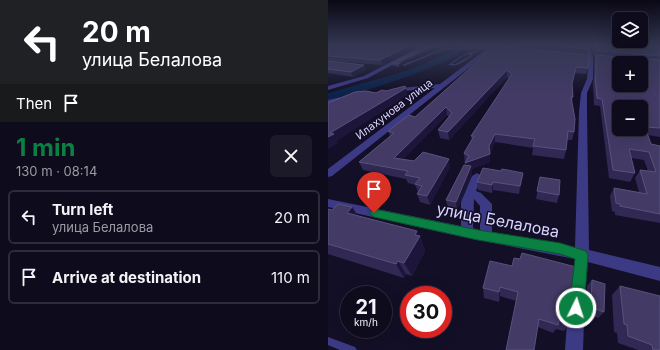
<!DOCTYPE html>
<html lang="en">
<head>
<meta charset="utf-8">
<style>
  body { margin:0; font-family:Inter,sans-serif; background:#1c1929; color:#f1f3f6; height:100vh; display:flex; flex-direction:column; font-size:15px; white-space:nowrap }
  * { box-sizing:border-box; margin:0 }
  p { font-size:13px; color:#9b9ba3 }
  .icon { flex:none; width:22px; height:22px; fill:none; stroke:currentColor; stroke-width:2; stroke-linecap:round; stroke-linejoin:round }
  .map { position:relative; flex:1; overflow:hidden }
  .panel { display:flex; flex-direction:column; background:#0e0b1c; width:328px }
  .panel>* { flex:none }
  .hud { background:#202124; color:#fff; overflow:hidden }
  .tools { position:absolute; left:284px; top:12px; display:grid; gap:8px }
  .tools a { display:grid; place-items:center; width:36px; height:36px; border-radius:6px; background:#0e0b1c; box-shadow:0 4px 16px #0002,0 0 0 1px #2e2b3b; font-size:20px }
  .speed { position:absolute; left:12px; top:286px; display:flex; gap:8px; font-size:20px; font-weight:700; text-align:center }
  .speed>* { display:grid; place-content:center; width:52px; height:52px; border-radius:50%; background:#0e0b1c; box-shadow:0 4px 16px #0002,0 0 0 1px #2e2b3b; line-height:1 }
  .speed small { font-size:10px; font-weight:400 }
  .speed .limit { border:6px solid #d22; background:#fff; color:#111 }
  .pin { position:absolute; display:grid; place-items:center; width:34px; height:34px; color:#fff; margin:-41px -17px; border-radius:50% 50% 50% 0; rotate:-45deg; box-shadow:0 0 4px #0007 }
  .pin .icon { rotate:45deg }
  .me { position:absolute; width:44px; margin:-22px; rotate:4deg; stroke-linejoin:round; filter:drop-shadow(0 0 3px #0008) }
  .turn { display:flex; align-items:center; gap:14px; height:84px; padding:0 16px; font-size:18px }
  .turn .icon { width:52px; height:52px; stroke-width:2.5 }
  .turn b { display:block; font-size:28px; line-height:34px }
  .then { display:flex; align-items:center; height:38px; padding:0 16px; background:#0003; gap:8px; font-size:15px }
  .round { display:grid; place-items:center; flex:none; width:42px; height:42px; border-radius:6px; background:#1c1929 }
  .headline { display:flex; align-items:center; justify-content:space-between; height:68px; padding:0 16px }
  h1 { font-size:24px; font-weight:700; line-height:30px; color:#0b8043 }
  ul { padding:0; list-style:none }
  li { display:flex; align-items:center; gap:12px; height:54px; margin:0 8px 6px; padding:0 8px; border:2px solid #2e2b3b; border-radius:6px }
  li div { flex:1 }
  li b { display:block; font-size:15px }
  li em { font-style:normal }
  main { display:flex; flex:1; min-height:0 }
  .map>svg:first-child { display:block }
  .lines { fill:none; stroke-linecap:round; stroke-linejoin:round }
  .river { fill:#0c2248; fill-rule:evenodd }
  .lane { fill:#3d3a85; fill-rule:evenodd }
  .street { fill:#3d3a85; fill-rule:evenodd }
  .wall { fill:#312854 }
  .shaded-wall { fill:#1d163a }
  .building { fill:#433a66; stroke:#5a527e; fill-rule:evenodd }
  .route { fill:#0b8043; stroke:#07532c }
  .labels { text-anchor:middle; stroke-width:3; stroke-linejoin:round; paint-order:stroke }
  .far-street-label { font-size:11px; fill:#d9d4ff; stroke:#130f26 }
  .near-street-label { font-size:16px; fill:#d9d4ff; stroke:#130f26 }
</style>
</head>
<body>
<main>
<section class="panel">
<div class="hud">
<div class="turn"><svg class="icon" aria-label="left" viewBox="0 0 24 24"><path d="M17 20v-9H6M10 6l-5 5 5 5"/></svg><div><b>20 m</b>улица Белалова</div></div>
<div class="then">Then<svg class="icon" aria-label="arrive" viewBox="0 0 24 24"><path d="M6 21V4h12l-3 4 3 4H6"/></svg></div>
</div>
<div class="headline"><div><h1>1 min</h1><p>130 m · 08:14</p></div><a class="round"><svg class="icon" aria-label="close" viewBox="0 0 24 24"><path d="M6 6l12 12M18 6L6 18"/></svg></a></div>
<ul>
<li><svg class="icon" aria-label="left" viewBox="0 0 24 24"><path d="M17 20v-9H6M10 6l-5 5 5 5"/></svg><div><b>Turn left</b><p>улица Белалова</p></div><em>20 m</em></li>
<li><svg class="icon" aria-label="arrive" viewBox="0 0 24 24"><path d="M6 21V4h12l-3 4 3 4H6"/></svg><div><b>Arrive at destination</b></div><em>110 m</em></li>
</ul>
</section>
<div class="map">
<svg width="332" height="350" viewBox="0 0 332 350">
  <rect width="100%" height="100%" fill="#130f26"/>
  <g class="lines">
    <path class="river" d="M125,48H131V55C89,75 45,89 0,101V93L78,71L124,52Z"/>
    <path class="lane" d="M119,47L120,48L76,66L74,65Z
      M156,47L157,48L145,53L144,56C135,62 130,67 120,65L133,56ZM142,54V56L127,64H124L135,56Z
      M0,337L27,347L29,350H12L0,345Z"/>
    <path class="street" d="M91,45L122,48L157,46L179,50C175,52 166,50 161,52L4,176L0,177V169L107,88L66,92L64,91V89L112,84L157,50L162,49L122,50L98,47L40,78L0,90V86L36,76L93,46Z
      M257,45H261L265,58V79L259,93V112L261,250L332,267V281L260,262L257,294L255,350H237L241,294L247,259L139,238L0,207V199L133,226V202L144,176L149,173L154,176L148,191L153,193L164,204V232L247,247L251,112L253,93L259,79L261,58ZM146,199L152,206V230L145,228Z
      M18,96L20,97V99L0,104V100Z"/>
  </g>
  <path class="wall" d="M0,45H87V47L54,65L3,61L36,65L38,70L25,77L0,73Z
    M167,45H258L259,49L258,54L260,68L258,74L246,73L244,84L245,97L244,102L246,132L244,140H239L238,150L236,159L204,155L205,148L167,142L162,154V162L144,169V174L129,210L120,208L118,200L137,165L136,153L144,140L143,136L181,79L179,77L121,140L112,138L110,130L121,117L119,115L75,159L122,167L102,205L92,202L89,194L90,192L87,185L80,183L78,179L35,170L31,162L62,136L60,131L87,117L167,46L254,54Z
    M262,45H332V137L320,135L323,144L332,146V223L287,215V212L284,211L282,196L286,188L311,192L307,178L312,170L320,171L316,160L303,158L307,173L302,182L281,178L272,106L266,105L265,84L266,77V61L268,56H266Z
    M104,47V49L73,64L71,67L65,66L64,64Z
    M173,171L195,173L194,181L191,194L165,190L164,193L150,190L149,182Z
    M212,177L231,195L229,203L208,199Z
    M24,207L30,216L92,236L97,251L84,276L78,274L76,278L0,254V209L4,210Z
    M162,261L244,287L242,323L236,331L228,329L225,333L210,327L188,301L172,296L171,302L156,298L155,288Z
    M264,280L276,312L270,318L258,313L259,286Z
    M292,286L332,350H310L290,343L289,333L286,332L284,295Z"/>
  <path class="shaded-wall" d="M80,45H87V47L54,65L52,60Z
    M104,47V49L73,64L71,67V64L73,61Z
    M36,65L38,70L25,77L23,72Z
    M179,70V77L121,140L120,132Z
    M78,88L80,95L9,141L10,143L0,149V137L2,133Z
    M118,107L119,115L69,166L66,158Z
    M167,134V142L162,154V162L144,169V174L129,210L128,202L138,171L137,163Z
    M121,159L122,167L102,205L99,196Z
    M195,173L194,181L191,194L192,186Z
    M165,182V190L164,193V185Z
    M24,207L34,222L19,213Z
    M89,231L91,237L92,236L97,251L84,276L76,263L87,235Z
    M70,261L78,274L76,278L68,264Z
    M172,287V296L171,302V292Z"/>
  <path class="building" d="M0,45H82L52,60L0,56Z
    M218,45H258L259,49Z
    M265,45H332V56L268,50Z
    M98,46L104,47L73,61L71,64H64Z
    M167,46L261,55L260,68L248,67L244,84L245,97H243L247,119L246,132L240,131L238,150L205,146L207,139L167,134L161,146L162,154L137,163L141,156L136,153L146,136H143L184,74L179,70L120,132L110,130L124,113L118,107L66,158L86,161L95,152L121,159L99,196L89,194L94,186L87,184L92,178L77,175L80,171L31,162L66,133L60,131L81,115L87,117Z
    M268,55L332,60V128L317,127L323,144L332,146V214L292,206V204L288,203L286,188L319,194L312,170L328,172L321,152L301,149L307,173L285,170L274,99L269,98L267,77L268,73ZM291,63H313V85H291ZM291,107H313V129H291Z
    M0,61L36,65L23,72L0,69Z
    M77,86L78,88L2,133L6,134L0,137V103L27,92L38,91L48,93L54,90L58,91Z
    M136,165L143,166L128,202L118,200Z
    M155,168L173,171L174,169L195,173L192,186L165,182L164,185L149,182Z
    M212,177L232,180L231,195L209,191Z
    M10,204L24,207L19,213L89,231L87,235L92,236L76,263L70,261L68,264L0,244V209L4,210Z
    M194,253L248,267L244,287L242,323L231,320L230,325L211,319L206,350H178L190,292L172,287L171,292L155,288L162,261L184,266L186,258L192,259Z
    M264,280L277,284L276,312L263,307Z
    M292,286L332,296V350H325L324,345L300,336L299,325L296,324Z"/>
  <linearGradient id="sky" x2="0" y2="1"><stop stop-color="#0a0815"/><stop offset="0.48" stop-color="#333752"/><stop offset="1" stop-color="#333752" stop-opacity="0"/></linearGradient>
  <rect width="332" height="94" fill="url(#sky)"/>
  <path class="route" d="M46,209L150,230L232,243L258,251L260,255L256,308L253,313L248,316L243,313L241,308L247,259L232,254L150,240L46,217L41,213Z"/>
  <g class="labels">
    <g class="far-street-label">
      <text transform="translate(66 109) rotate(-37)" y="4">Илахунова улица</text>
    </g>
    <g class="near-street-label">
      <text transform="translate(170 220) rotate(11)" y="6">улица Белалова</text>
    </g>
  </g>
</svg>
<div class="tools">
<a><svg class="icon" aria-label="layers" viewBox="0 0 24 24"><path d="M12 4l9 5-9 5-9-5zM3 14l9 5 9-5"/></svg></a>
<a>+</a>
<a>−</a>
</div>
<div class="speed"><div>21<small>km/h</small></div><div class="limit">30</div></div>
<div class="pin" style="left:46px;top:213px;background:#d93025"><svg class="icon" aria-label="arrive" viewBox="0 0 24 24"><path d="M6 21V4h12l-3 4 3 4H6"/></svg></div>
<svg class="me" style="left:248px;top:308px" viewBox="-20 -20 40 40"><circle r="17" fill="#0b8043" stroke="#fff" stroke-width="3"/><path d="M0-11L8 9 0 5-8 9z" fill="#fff"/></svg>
</div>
</main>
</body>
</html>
